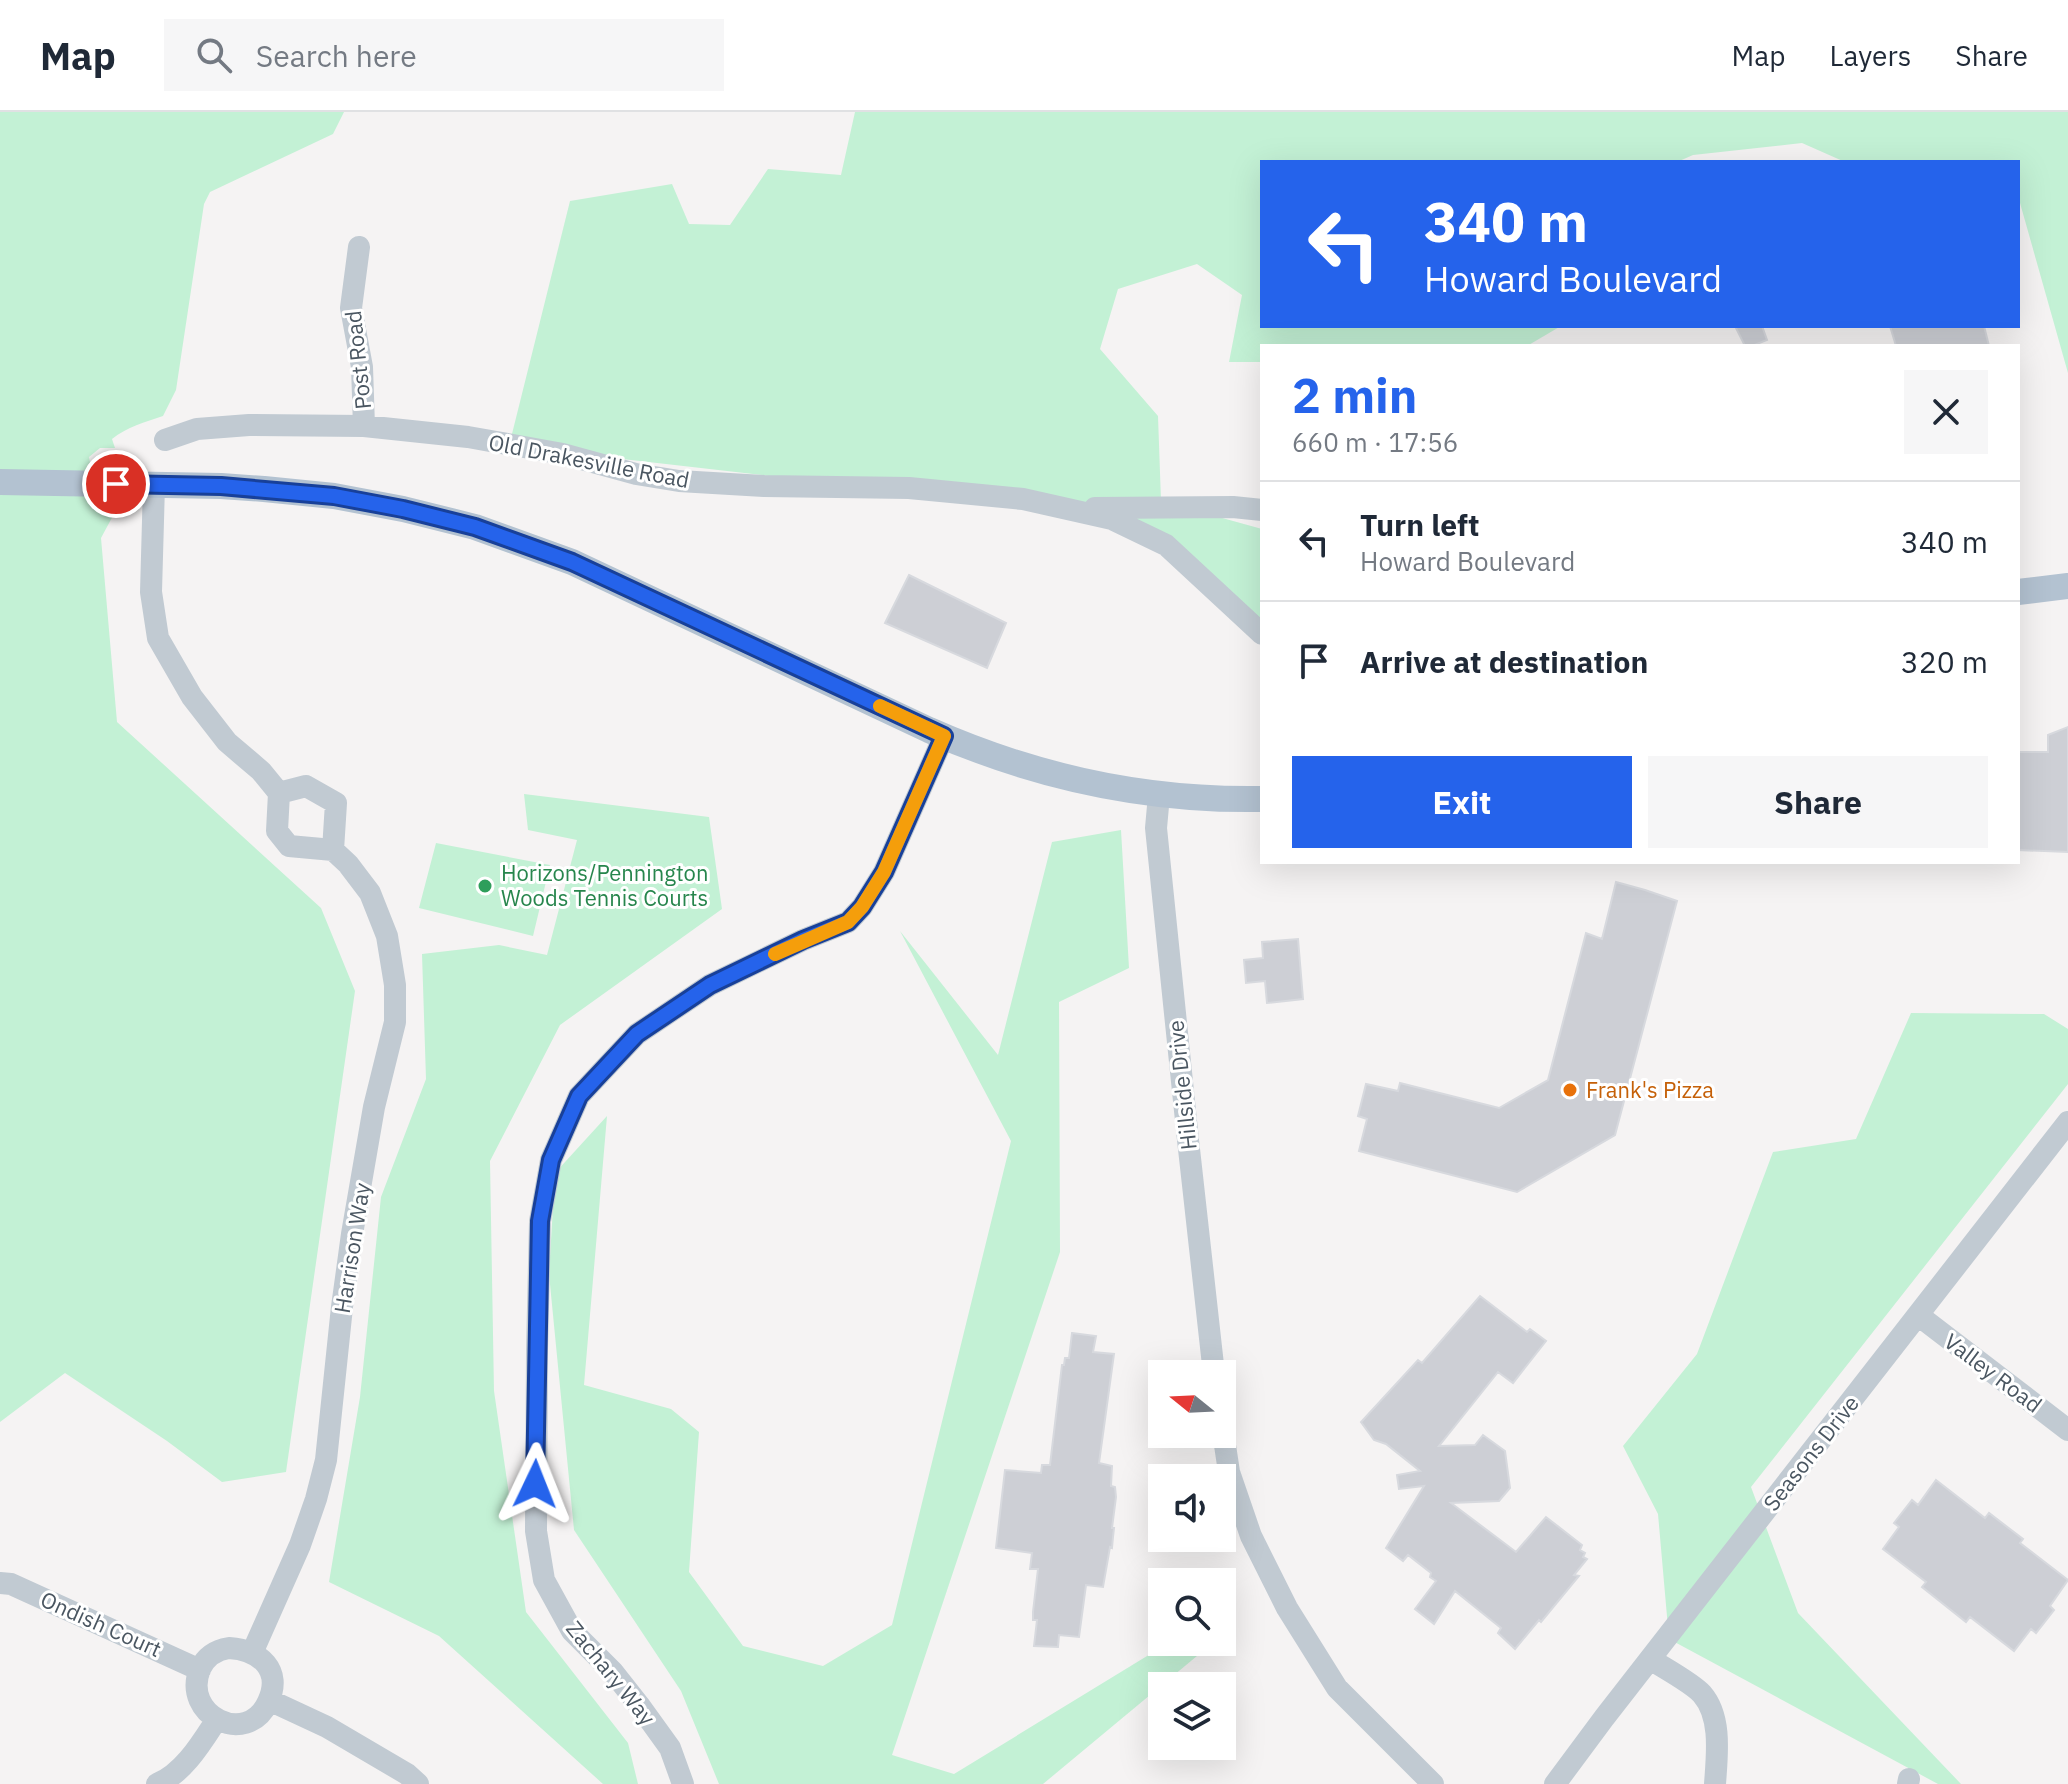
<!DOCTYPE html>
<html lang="en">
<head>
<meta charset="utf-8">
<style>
  body { margin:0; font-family:"IBM Plex Sans",sans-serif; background:#f6f6f7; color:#1f2937; height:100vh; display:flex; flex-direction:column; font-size:30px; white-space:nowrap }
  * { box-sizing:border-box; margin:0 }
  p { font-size:26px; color:#747a83 }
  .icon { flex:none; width:44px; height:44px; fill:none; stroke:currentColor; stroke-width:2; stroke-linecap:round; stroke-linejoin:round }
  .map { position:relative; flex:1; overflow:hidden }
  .drawer { position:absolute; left:1260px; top:232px; width:760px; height:520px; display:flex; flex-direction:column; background:#fff; border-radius:0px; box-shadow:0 8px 32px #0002 }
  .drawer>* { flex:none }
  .top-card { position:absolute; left:1260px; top:48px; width:760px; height:168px; border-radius:0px; box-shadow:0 8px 32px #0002; background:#2563eb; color:#fff; overflow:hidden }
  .needle { width:52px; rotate:288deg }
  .buttons { position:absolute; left:1148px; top:1248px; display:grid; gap:16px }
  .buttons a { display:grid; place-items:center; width:88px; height:88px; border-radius:0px; background:#fff; box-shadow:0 8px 32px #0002; font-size:40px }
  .pin { position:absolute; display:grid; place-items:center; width:68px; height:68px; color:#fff; margin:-34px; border:4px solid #fff; border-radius:50%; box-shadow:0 2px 8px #0007 }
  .me { position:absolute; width:88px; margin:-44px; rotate:2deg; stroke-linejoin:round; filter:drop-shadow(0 0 6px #0008) }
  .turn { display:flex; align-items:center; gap:28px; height:168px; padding:0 32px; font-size:36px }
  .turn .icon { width:104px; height:104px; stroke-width:2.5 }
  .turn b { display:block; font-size:56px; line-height:68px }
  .round { display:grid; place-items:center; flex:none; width:84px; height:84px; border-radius:0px; background:#f6f6f7 }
  .overview { display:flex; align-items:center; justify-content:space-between; height:136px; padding:0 32px }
  h1 { font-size:48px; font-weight:800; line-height:60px; color:#2563eb }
  .cta { display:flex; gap:16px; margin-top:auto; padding:16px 32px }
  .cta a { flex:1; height:92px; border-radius:0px; background:#2563eb; color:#fff; font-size:32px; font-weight:800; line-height:92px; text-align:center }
  .cta a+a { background:#f6f6f7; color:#1f2937 }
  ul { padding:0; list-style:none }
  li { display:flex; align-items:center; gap:24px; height:120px; padding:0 32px; border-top:2px solid #e0e1e3 }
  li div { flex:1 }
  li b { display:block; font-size:30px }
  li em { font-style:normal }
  header { display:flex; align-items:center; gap:48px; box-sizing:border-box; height:112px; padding:0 40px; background:#fff; border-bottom:2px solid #e0e1e3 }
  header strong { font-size:38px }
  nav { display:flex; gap:44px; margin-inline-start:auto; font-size:28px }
  .search { width:560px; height:72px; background:#f6f6f7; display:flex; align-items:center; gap:20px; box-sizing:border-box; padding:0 28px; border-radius:0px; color:#747a83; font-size:30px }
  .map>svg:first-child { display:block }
  .green { fill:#c3f1d5 }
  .building { fill:#cdcfd5; stroke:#d7d9de; stroke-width:2 }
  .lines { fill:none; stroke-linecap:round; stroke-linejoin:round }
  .minor { stroke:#c1cad2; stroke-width:22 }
  .major { stroke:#b3c2d1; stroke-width:26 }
  .route-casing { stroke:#184099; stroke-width:20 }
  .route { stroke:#2563eb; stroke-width:14 }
  .slow { stroke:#f59e0b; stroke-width:14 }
  .leisure-dot { fill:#2e9e5b; stroke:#fff; stroke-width:3 }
  .food-dot { fill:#e8710a; stroke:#fff; stroke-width:3 }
  .labels { text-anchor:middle; stroke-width:6; stroke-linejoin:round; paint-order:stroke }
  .street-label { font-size:22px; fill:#4a5661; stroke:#fff }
  .leisure-label { font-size:22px; fill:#27864d; stroke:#fff; text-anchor:start }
  .food-label { font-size:22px; fill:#c56008; stroke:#fff; text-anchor:start }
</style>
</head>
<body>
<header>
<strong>Map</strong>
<div class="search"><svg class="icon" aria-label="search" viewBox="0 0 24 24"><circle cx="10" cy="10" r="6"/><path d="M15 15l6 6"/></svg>Search here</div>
<nav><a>Map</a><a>Layers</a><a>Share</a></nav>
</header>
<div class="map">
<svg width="2068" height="1672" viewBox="0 0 2068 1672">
  <rect width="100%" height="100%" fill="#f5f3f3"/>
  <path class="green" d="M0,0H344L333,22L210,80L204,92L176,278L163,304C145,310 127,315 112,327L115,336H100L89,345L99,399H122L115,400L101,426L117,610L321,796L355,879L286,1360L222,1370L167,1329L65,1261L0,1310Z
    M855,0H2068V261L2020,91L2018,90V50H1845L1802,31L1693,43L1677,50H1262V214H1561L1527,234H1262V250H1229L1242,183L1197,152L1118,177L1100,237L1158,304L1161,389L1262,417V534L1175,441L1091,401L509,334L570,89L672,72L689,112L730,113L768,57L841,63Z
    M524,682L709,705L722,797L560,913L490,1049L494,1279L526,1500L628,1631L638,1672H603L439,1524L329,1470L360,1285L381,1085L426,967L422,842L499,833L547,843L577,728L528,718Z
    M1121,718L1129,856L1059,890L1060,1140L892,1643L954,1662L1170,1530H1206L1209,1534L1043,1672H719L681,1579L574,1418L549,1162L555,1061L607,1004L584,1273L671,1297L699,1320L689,1460L743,1534L823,1554L892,1513L1011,1029L900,819L998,943L1052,730Z
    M436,731L550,753L533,824L419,796Z
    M1911,901L2044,902L2068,917V972L1751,1375L1798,1501L1961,1672H1938L1669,1527L1658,1402L1623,1334L1697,1242L1773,1040L1856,1027Z"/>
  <path class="building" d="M1735,214H1762L1767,228L1752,234H1745Z
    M1890,214H1984L1989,234H1896Z
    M909,463L1006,511L987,556L885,511Z
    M2068,615V740L2018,738V640H2048V623Z
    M1616,770L1645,778L1677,789L1615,1023L1517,1080L1359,1039L1367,1007L1358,1004L1366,972L1398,979L1400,971L1499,996L1548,968L1586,821L1602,827Z
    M1298,827L1303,887L1267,891L1265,869L1246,871L1244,848L1263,846L1262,830Z
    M1480,1184L1527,1220L1530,1217L1546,1229L1513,1271L1498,1260L1439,1334L1475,1333L1483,1323L1505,1339L1510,1376L1499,1389L1451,1391L1516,1440L1546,1405L1582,1433L1580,1438L1585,1441L1583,1445L1587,1447L1574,1463L1579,1464L1541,1510L1539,1508L1515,1537L1498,1521L1501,1516L1455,1479L1434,1512L1415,1497L1436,1469L1430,1465L1431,1461L1408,1443L1403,1449L1386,1436L1424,1374L1399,1377L1397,1363L1420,1359L1386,1332L1374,1328L1361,1310L1418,1248L1422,1251Z
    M1072,1221L1096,1224L1093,1240L1114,1242L1099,1351L1112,1354L1111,1374L1115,1375L1116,1385L1112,1416H1114L1113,1425L1112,1436L1110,1435L1103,1475L1086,1473L1079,1525L1059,1523L1058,1535L1034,1534L1037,1508H1033V1500L1038,1457H1030L1032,1441L996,1436L1005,1358L1041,1361L1042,1353H1050L1062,1253H1064L1065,1246H1069Z
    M1936,1368L1985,1406L1989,1401L2023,1427L2020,1431L2068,1468L2050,1494L2054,1498L2036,1521L2031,1517L2014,1539L1970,1505L1966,1510L1922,1475L1926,1470L1883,1437L1899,1415L1894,1411L1912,1388L1918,1393Z"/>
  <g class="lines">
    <path class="minor" d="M359,135L351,196L362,255L364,314
      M165,328L197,317L249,313L364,314L468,325L563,342L636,362L679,369L764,374L909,376L1023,387L1112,407L1166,433L1262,522
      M154,373L151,480L158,526L192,585L227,630L261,659L279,681L306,674L336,691L333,738
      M1095,396L1233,395L1262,398
      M1159,683L1156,716L1188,1028L1214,1262
      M1918,1203L2068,1318
      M1222,1313L1229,1360L1251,1424L1287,1496L1337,1576L1433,1672
      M0,1471L11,1472L200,1558
      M229,1536C260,1538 283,1558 268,1590C247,1636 181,1603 200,1557C206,1544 216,1538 229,1536Z
      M252,1541L300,1433L316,1387L326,1348L342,1195L352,1122L374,995L395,910V873L387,824L370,781L348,752L333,738L289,734L277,719L279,681
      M1650,1547C1664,1556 1692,1571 1702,1582C1722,1605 1717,1643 1715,1672
      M269,1588L327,1615L407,1662L418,1672
      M157,1672C184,1661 202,1630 217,1607
      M683,1672L670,1636L639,1593L613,1560L572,1519L544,1468L536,1419L537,1238L540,1109L551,1048L579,984L637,922L710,873L803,828L848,810L862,795L884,760L944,624
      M1555,1672L1604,1606L2068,1010
      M1908,1672L1909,1667"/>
    <path class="major" d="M0,370L221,374L264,377L334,384L403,397L475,415L572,450L929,618C1035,665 1146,689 1262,687
      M2018,480L2068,474"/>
  </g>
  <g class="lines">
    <g class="route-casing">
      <path id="route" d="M116,372L221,374L334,384L403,397L475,415L572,450L944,624L884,760L862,795L848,810L803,828L710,873L637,922L579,984L551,1048L540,1109L535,1372"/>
    </g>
    <use href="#route" class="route"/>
    <path class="slow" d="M775,842L848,810L862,795L884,760L944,624L880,594"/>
  </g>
  <circle class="leisure-dot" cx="485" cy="774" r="8"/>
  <circle class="food-dot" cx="1570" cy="978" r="8"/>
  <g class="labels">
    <g class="street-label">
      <text transform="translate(358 248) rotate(-96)" y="8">Post Road</text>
      <text transform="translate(589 349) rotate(11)" y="8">Old Drakesville Road</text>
      <text transform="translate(1182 973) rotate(-96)" y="8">Hillside Drive</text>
      <text transform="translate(352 1136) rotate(-81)" y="8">Harrison Way</text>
      <text transform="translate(1993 1261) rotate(37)" y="8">Valley Road</text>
      <text transform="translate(1811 1341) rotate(-52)" y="8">Seasons Drive</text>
      <text transform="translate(101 1512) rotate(24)" y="8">Ondish Court</text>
      <text transform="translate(611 1561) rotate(51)" y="8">Zachary Way</text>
    </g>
    <g class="leisure-label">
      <text x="501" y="769">Horizons/Pennington<tspan x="501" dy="25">Woods Tennis Courts</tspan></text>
    </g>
    <g class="food-label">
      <text x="1586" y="986">Frank's Pizza</text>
    </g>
  </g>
</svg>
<div class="buttons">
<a><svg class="needle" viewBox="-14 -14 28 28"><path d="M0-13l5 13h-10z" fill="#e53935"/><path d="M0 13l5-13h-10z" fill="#747a83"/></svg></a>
<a><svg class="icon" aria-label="sound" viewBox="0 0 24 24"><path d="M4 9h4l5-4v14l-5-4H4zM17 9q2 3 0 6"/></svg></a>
<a><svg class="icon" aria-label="search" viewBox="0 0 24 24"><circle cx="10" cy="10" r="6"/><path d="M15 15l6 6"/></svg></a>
<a><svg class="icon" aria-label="layers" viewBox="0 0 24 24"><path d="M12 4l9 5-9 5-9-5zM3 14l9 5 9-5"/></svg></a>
</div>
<div class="pin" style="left:116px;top:372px;background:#d93025"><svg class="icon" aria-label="arrive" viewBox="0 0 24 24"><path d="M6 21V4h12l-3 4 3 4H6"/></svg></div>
<svg class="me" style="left:535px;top:1372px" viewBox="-20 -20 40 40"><path d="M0-17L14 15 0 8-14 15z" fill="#2563eb" stroke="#fff" stroke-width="4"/></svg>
<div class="top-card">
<div class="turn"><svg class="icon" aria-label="left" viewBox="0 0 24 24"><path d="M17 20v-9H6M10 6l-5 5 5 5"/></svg><div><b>340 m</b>Howard Boulevard</div></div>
</div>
<section class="drawer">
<div class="overview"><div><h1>2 min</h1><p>660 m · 17:56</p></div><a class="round"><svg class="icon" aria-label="close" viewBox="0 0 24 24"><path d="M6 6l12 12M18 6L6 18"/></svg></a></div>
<ul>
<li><svg class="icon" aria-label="left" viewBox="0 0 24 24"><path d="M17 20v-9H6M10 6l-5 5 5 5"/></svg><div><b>Turn left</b><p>Howard Boulevard</p></div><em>340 m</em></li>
<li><svg class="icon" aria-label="arrive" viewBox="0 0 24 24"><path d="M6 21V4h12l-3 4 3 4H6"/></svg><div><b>Arrive at destination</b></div><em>320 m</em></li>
</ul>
<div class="cta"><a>Exit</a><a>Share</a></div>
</section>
</div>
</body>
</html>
